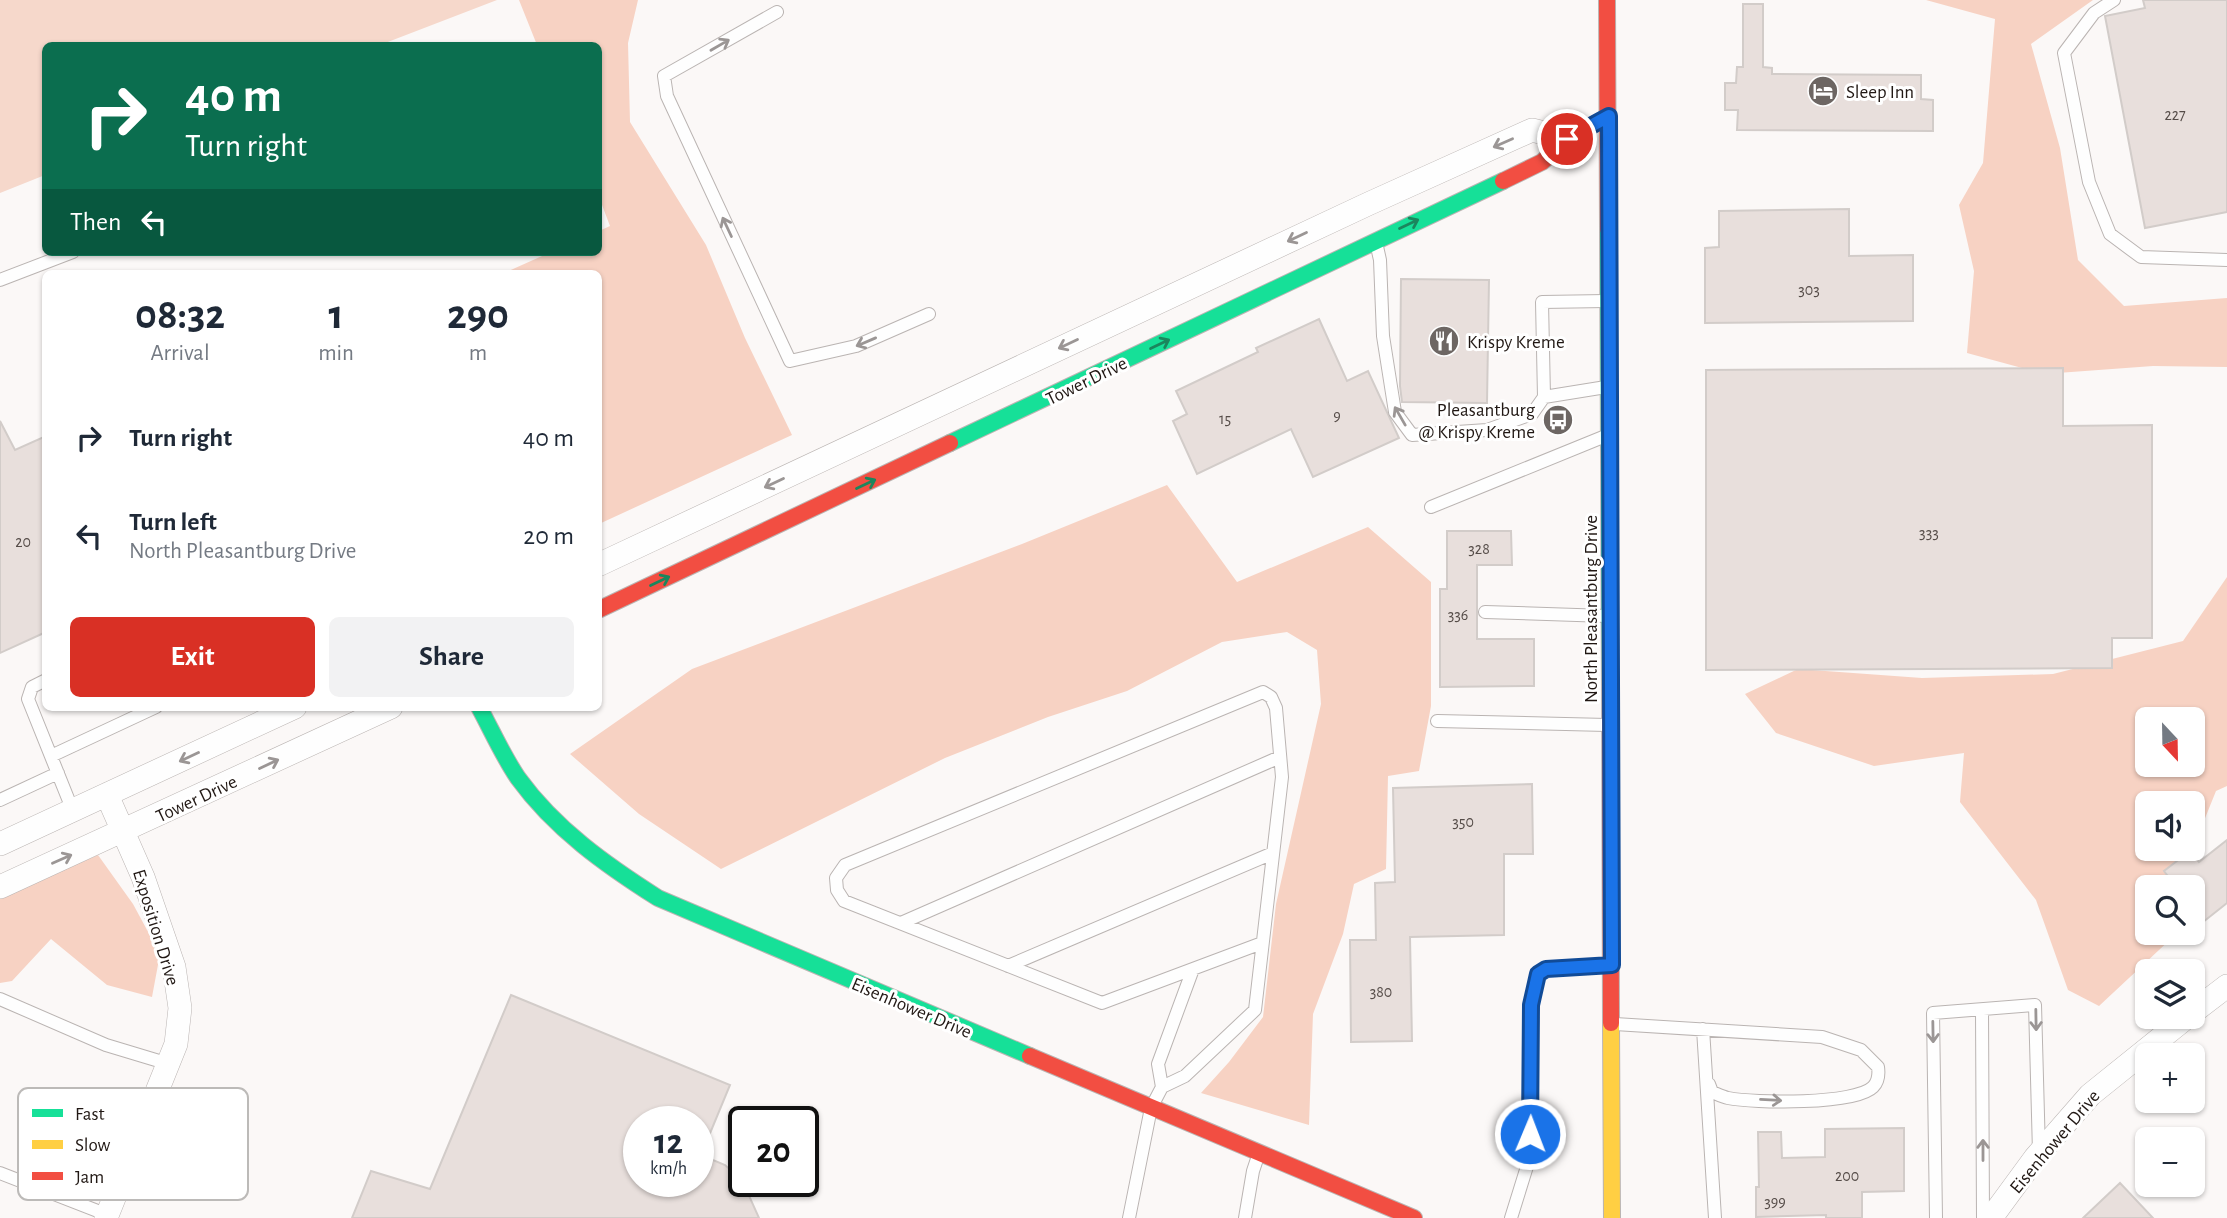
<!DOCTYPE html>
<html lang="en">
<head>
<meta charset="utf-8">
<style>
  body { margin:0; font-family:"Alegreya Sans",sans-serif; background:#f2f2f3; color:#1f2937; height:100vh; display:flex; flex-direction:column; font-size:26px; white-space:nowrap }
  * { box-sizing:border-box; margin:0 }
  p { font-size:23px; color:#747a83 }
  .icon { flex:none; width:38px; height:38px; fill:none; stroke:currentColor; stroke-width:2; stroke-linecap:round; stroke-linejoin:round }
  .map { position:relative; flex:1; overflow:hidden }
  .drawer { position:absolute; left:42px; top:270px; width:560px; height:441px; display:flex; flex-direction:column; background:#fff; border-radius:10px; box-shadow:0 2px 5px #0004 }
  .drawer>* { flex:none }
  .hud { position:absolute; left:42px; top:42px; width:560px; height:214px; border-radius:10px; box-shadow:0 2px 5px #0004; background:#0b6e4f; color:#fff; overflow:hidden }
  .needle { width:46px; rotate:158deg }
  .fabs { position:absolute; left:2135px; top:707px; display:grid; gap:14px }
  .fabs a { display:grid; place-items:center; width:70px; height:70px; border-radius:10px; background:#fff; box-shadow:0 2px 5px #0004; font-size:35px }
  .speed { position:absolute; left:623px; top:1106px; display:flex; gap:14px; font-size:35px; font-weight:700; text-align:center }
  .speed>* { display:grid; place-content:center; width:91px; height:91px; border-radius:50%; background:#fff; box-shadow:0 2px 5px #0004; line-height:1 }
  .speed small { font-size:18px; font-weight:400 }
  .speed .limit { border:4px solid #111; border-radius:10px; background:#fff; color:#111 }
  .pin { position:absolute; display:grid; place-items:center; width:60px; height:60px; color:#fff; margin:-30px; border:4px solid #fff; border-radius:50%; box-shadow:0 2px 7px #0007 }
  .me { position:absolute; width:77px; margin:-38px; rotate:1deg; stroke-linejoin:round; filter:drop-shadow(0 0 5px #0008) }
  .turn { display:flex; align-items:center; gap:24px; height:147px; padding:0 28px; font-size:32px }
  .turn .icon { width:91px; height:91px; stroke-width:2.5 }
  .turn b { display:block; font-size:49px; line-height:60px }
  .then { display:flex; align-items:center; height:66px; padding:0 28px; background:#0003; gap:14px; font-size:26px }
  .eta { display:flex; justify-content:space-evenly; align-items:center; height:119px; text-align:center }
  .eta b { font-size:42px; font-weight:700; line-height:49px }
  .primary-button { display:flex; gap:14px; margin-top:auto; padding:14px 28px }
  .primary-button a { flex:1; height:80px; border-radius:10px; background:#d93025; color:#fff; font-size:28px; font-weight:700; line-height:80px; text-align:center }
  .primary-button a+a { background:#f2f2f3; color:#1f2937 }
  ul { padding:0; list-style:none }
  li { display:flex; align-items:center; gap:21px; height:98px; padding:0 28px }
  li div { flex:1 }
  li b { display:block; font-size:26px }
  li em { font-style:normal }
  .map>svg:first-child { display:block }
  .green { fill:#f6d8cb }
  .forest { fill:#f7d2c3; fill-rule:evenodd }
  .building { fill:#e8dfdc; stroke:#d2ccc9; stroke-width:2; fill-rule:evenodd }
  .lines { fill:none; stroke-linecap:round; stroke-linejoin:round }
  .lane-casing { stroke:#bab4b2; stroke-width:14 }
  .street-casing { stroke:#bab4b2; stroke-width:24 }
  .fast-casing { stroke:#bab4b2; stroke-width:18 }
  .slow-casing { stroke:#bab4b2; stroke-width:18 }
  .jam-casing { stroke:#bab4b2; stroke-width:18 }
  .lane { stroke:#fefefe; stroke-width:12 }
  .street { stroke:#fefefe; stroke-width:23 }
  .fast { stroke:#16e098; stroke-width:16 }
  .slow { stroke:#ffcf43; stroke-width:16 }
  .jam { stroke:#f24e42; stroke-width:16 }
  .oneway { stroke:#9b9695 }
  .oneway2 { stroke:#1b865d }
  .route-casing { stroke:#114b97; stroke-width:18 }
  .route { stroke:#1a73e8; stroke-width:12 }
  .labels { text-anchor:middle; stroke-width:6; stroke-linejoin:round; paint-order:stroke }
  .number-label { font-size:16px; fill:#554c48 }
  .poi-label { font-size:19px; fill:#211814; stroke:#fff; text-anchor:start }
  .street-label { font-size:19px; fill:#211814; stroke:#fff }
  .key { fill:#fff; stroke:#bcbab8; stroke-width:2 }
  .key-label { font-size:19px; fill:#211814 }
</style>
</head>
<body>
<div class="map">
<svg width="2227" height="1218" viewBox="0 0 2227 1218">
  <rect width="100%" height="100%" fill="#fbf8f7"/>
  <path class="green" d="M0,0H497L380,45L46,46L45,175L0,193Z"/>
  <path class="forest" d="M519,0H638L628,43L630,122L706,245L745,338L792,435L599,524L598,273H504L551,252H598L599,231L610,226L599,197L598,46L537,45Z
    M1926,0H2093L2031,44L2060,148L2078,260L2124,306L2227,298V367L2153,366L2044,374L1967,353L1974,271L1959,205L1983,163L1995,19Z
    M1167,485L1237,582L1368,527L1431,582V706L1419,771L1388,776L1386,869L1354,884L1343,934L1313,1014L1309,1125L1201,1093L1229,1062L1263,1017L1276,904L1321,704L1317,650L1287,632L1222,642L1127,691L1048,717L945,758L721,869L639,814L570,754L692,669L1022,544Z
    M2227,577V786L2216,791L2193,848V803H2147V849H2193L2185,887H2147V933H2175L2174,936L2099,1006L2068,990L2036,900L1960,802L1964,753L1874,766L1776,733L1745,694L1798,669L1922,678L2053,674L2183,641ZM2147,719H2193V765H2147Z
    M98,855L133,904L160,954L152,997L107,985L51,939L12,981L0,983V897Z"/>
  <path class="building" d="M2143,0H2227V212L2145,228L2105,16L2145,8Z
    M1743,4H1763V67L1772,68V74L1921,75V99L1933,100V131L1737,130L1738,110H1725V83H1736L1737,67H1743Z
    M1849,209V256L1913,255V321L1705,323V248L1719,247V211Z
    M1401,279L1489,280L1487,403L1402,402L1400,386Z
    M1319,319L1347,381L1368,371L1399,438L1313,477L1291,429L1197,474L1173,421L1187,414L1176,391L1258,352L1256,348Z
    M2063,368V426L2152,425V638H2112V668L1706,670V370Z
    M0,421L15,450L46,436V632L0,653Z
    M1447,531H1511L1512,565H1477V639H1534V686L1440,687V589H1447Z
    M1532,784L1533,854H1504V935L1410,937L1412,1041L1351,1042L1350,940H1376L1375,883L1395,882L1393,788Z
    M2227,840V903L2193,930V887H2176L2164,871L2190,851L2199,862Z
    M511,995L730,1085L701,1155L725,1165L742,1180L759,1218H352L371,1171L430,1189ZM639,1122H698V1181H639Z
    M1904,1128V1191L1862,1192V1218H1826V1215L1756,1217V1187H1759L1758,1132H1781L1782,1158L1825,1157V1129Z
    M2120,1183L2153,1218H2083Z"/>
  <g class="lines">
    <g class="lane-casing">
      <path id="lane" d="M2114,0L2094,13L2064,53L2089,182L2110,234L2141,257L2227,260
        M777,12L664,76L667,96L790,361L856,346L929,314
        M1376,242L1380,260L1383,336L1395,412L1412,435L1487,430L1532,414L1544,397L1542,302L1606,301
        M0,280L73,252
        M1544,397L1606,387
        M1431,507L1603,437
        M1485,612L1607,616
        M46,680L32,687L28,699L73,811
        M1437,721L1607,725
        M51,756L156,707
        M0,800L58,773
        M901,923L1280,757
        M1008,966L1273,853
        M0,999L106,1045L169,1064
        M1982,1011L1983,1218
        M1615,1024L1822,1037L1861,1050L1878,1067C1879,1074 1879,1081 1873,1087C1855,1105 1754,1103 1728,1098C1723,1097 1717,1094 1712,1092L1709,1084
        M1703,1029L1715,1218
        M1162,1087L1158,1064L1193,969
        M0,1173L108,1215
        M1129,1218L1151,1108L1162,1087L1185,1076L1255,1010L1282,777L1276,708L1271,697L1263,692L845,865L836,878L837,890L844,901L1102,1003L1262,943
        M1245,1218L1253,1171L1259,1153
        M1511,1218L1529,1160L1531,1005L1538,974L1546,969L1607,965
        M1936,1218L1933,1013L2035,1005L2039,1152"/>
    </g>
    <g class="street-casing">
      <path id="street" d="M598,565L1368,204L1532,130L1568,139
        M0,844L295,707
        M0,887L391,707
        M2193,1012L2227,986
        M106,1218L176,1044L180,1008L174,967L143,877L107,795
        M1991,1218L2035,1158L2090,1095L2187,1017"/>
    </g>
    <g class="fast-casing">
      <path id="fast" d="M1608,229L1610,685
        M950,443L1503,181
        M479,707C492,731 503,756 518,778C555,829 606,865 658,898L1030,1056"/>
    </g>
    <g class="slow-casing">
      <path id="slow" d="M1611,1023L1612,1218"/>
    </g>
    <g class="jam-casing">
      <path id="jam" d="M1607,0L1608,229
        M1503,181L1542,162L1568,139L1609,116
        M598,610L950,443
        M1610,685L1611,1023
        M1030,1056L1414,1218"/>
    </g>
    <use href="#lane" class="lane"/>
    <use href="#street" class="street"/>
    <use href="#fast" class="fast"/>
    <use href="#slow" class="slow"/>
    <use href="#jam" class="jam"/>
  </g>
  <defs><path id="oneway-shaft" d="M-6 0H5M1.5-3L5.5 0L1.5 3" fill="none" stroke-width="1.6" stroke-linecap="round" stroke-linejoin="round" transform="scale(1.75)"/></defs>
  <g class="oneway">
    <use href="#oneway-shaft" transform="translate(720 45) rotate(-30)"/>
    <use href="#oneway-shaft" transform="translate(1503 143) rotate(156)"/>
    <use href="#oneway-shaft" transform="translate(727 227) rotate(-115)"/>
    <use href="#oneway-shaft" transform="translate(1297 237) rotate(155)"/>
    <use href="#oneway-shaft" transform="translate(866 342) rotate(157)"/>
    <use href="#oneway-shaft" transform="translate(1068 344) rotate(155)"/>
    <use href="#oneway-shaft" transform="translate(1400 416) rotate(-120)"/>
    <use href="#oneway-shaft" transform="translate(774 483) rotate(155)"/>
    <use href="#oneway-shaft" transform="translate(189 757) rotate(155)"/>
    <use href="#oneway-shaft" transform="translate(269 764) rotate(-25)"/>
    <use href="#oneway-shaft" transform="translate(62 859) rotate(-24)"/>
    <use href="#oneway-shaft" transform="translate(2036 1020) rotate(89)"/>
    <use href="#oneway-shaft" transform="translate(1933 1032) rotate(89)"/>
    <use href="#oneway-shaft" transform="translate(1771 1100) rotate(3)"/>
    <use href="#oneway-shaft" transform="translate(1983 1150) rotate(-90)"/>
  </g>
  <g class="oneway2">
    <use href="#oneway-shaft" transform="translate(1409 224) rotate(-25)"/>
    <use href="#oneway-shaft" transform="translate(1160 344) rotate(-26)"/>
    <use href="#oneway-shaft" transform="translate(866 484) rotate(-25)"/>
    <use href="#oneway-shaft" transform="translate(660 581) rotate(-25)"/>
  </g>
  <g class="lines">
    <g class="route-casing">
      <path id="route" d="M1530,1134L1531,1005L1538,974L1546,969L1612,965L1609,116L1567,139"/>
    </g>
    <use href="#route" class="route"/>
  </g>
  <defs>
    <g id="hotel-disc" transform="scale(1.575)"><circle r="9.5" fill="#6d6663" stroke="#fff"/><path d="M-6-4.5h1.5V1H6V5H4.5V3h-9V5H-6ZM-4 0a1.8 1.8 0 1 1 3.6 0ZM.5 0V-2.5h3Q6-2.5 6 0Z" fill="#fff"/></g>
    <g id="restaurant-disc" transform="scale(1.575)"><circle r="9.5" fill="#6d6663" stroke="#fff"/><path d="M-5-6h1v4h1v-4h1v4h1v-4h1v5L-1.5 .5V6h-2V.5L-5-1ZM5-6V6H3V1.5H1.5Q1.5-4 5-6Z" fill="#fff"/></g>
    <g id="bus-disc" transform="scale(1.575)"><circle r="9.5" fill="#6d6663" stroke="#fff"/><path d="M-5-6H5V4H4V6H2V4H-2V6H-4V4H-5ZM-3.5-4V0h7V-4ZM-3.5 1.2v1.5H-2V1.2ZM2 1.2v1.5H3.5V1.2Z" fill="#fff"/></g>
  </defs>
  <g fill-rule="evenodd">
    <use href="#hotel-disc" x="1823" y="91"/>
    <use href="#restaurant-disc" x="1444" y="341"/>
    <use href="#bus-disc" x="1558" y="420"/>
  </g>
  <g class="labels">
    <g class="number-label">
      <text x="2175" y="120">227</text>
      <text x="1809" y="295">303</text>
      <text x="1337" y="421">9</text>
      <text x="1225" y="424">15</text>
      <text x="1929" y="538">333</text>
      <text x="23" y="547">20</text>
      <text x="1479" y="554">328</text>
      <text x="1458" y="620">336</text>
      <text x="1463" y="827">350</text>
      <text x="1381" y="997">380</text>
      <text x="1847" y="1181">200</text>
      <text x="1775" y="1207">399</text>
    </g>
    <g class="poi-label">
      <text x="1846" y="98">Sleep Inn</text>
      <text x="1467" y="348">Krispy Kreme</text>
      <text x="1535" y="416" text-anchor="end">Pleasantburg<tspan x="1535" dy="22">@ Krispy Kreme</tspan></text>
    </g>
    <g class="street-label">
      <text transform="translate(1086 380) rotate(-26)" y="7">Tower Drive</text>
      <text transform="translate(1590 609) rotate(-90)" y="7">North Pleasantburg Drive</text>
      <text transform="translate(196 798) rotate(-25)" y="7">Tower Drive</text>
      <text transform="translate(157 927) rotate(73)" y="7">Exposition Drive</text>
      <text transform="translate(912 1007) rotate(23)" y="7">Eisenhower Drive</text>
      <text transform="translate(2054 1141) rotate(-50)" y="7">Eisenhower Drive</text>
    </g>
  </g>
  <rect x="18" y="1088" width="230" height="112" rx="10" class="key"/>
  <rect x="32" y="1109" width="31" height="8" fill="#16e098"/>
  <rect x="32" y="1140" width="31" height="9" fill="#ffcf43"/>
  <rect x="32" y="1172" width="31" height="8" fill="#f24e42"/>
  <g class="key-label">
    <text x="75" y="1120">Fast</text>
    <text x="75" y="1151">Slow</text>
    <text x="75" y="1183">Jam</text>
  </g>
</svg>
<div class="fabs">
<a><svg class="needle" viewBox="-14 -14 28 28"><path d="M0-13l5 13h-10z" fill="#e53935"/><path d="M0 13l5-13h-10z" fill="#747a83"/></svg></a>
<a><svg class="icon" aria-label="sound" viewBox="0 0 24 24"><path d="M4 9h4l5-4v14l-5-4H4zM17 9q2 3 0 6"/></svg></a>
<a><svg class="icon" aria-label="search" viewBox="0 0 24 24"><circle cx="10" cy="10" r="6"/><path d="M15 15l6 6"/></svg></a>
<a><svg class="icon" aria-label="layers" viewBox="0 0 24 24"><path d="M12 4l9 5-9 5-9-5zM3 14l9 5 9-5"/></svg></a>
<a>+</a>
<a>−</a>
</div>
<div class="speed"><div>12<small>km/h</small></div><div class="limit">20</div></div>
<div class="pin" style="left:1567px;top:139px;background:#d93025"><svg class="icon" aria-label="arrive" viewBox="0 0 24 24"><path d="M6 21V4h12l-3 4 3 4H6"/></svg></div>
<svg class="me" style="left:1530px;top:1134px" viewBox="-20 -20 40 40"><circle r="17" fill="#1a73e8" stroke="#fff" stroke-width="3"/><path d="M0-11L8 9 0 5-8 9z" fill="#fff"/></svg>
<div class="hud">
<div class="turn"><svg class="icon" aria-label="right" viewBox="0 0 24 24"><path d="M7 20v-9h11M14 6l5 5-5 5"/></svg><div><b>40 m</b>Turn right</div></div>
<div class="then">Then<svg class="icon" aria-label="left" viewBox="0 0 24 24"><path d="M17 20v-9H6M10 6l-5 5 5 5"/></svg></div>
</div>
<section class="drawer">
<div class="eta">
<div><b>08:32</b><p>Arrival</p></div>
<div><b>1</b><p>min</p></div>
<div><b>290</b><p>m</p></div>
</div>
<ul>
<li><svg class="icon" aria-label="right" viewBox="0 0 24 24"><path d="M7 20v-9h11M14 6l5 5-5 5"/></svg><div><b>Turn right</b></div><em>40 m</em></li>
<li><svg class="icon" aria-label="left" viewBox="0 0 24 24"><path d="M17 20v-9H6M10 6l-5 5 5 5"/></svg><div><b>Turn left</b><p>North Pleasantburg Drive</p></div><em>20 m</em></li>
</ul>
<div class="primary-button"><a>Exit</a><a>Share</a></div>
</section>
</div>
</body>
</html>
